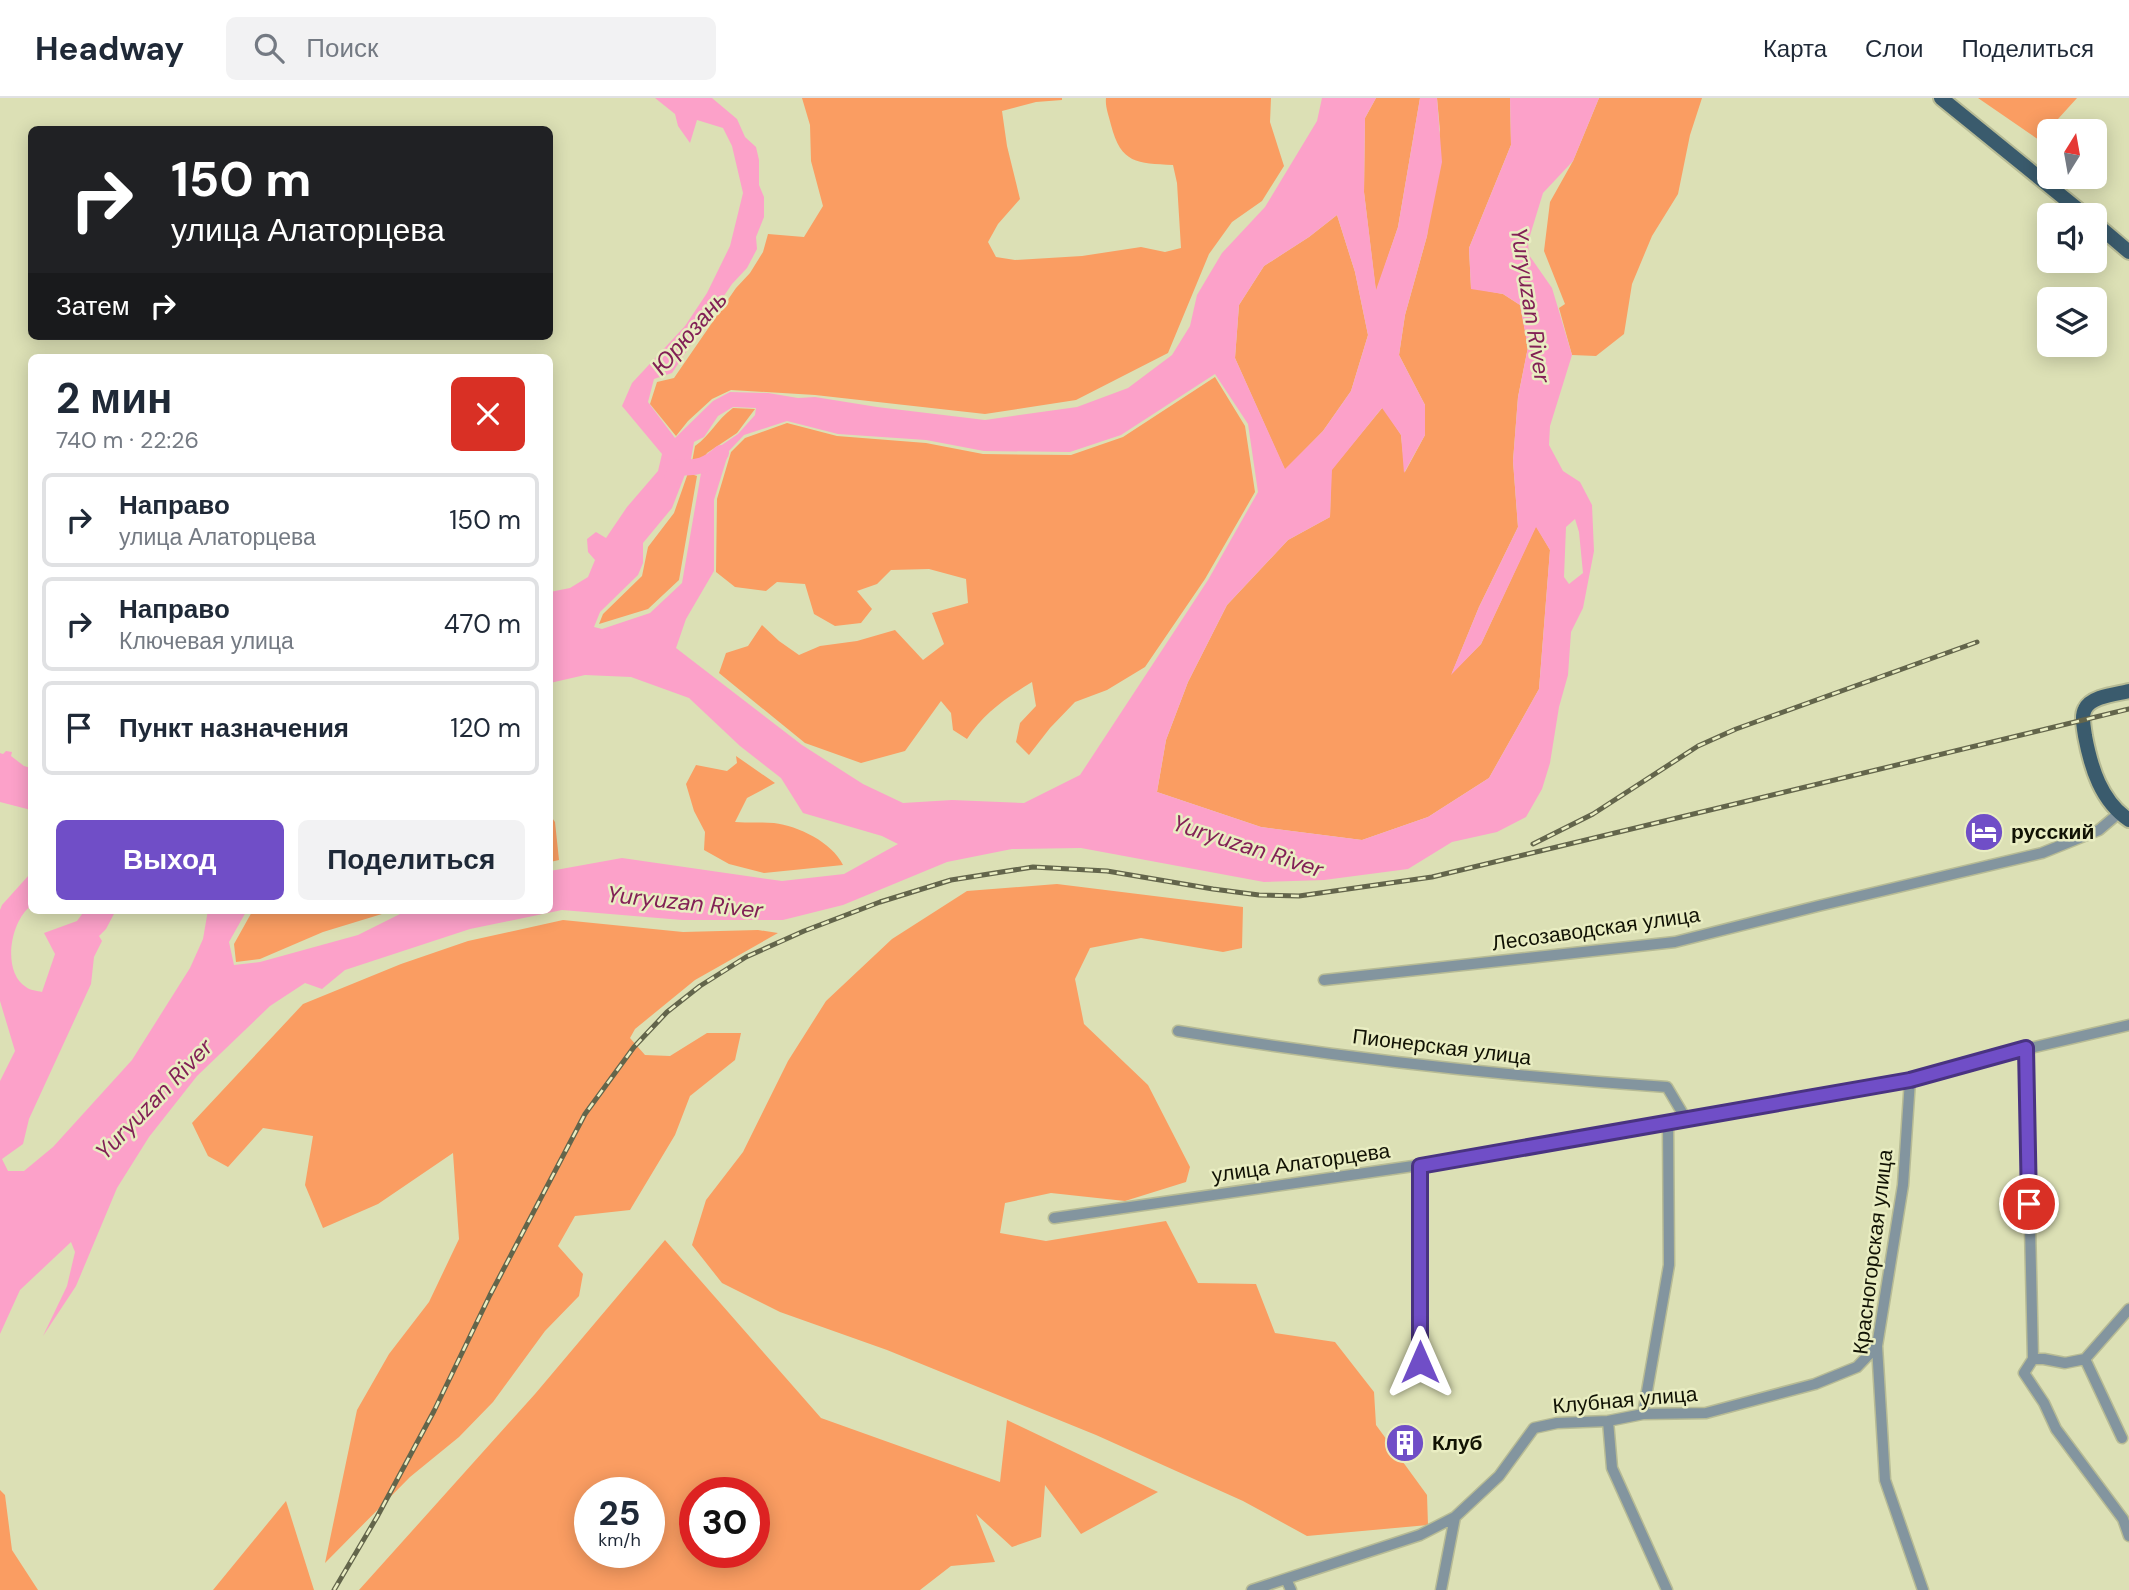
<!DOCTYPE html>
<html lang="ru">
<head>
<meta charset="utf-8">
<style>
  body { margin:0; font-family:"DM Sans",sans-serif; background:#f2f2f3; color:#1f2937; height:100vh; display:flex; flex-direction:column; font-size:26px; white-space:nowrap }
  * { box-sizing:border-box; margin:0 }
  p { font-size:23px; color:#747a83 }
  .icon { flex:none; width:38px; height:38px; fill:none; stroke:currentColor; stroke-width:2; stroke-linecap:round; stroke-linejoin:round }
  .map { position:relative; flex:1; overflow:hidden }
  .sheet { position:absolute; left:28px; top:256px; width:525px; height:560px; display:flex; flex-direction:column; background:#fff; border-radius:10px; box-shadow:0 4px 18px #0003 }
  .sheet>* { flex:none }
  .guide { position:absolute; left:28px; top:28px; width:525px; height:214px; border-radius:10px; box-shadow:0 4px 18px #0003; background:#202124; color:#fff; overflow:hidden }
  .needle { width:46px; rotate:11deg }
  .buttons { position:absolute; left:2037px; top:21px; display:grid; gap:14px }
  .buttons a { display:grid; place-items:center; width:70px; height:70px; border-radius:10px; background:#fff; box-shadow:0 4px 18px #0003; font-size:35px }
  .speed { position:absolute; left:574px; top:1379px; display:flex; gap:14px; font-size:35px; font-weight:700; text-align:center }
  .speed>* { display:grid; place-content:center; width:91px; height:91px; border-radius:50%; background:#fff; box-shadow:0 4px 18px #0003; line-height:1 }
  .speed small { font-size:18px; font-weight:400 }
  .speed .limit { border:10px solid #d22; background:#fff; color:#111 }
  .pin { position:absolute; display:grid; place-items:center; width:60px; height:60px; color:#fff; margin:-30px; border:4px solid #fff; border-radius:50%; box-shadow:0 2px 7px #0007 }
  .me { position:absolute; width:77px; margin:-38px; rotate:0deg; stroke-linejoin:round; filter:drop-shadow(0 0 5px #0008) }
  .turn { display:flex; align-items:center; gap:24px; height:147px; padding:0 28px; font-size:32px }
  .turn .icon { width:91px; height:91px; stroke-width:2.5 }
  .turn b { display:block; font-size:49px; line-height:60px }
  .then { display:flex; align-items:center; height:66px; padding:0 28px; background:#0003; gap:14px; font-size:26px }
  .round { display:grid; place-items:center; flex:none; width:74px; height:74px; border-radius:10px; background:#f2f2f3 }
  .head { display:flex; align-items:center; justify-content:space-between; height:119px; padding:0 28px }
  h1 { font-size:42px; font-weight:700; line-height:52px }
  .action { display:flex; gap:14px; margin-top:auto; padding:14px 28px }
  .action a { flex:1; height:80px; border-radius:10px; background:#704ec7; color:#fff; font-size:28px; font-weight:700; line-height:80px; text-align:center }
  .action a+a { background:#f2f2f3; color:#1f2937 }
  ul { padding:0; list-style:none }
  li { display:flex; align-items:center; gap:21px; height:94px; margin:0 14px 10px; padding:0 14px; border:4px solid #e0e1e3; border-radius:10px }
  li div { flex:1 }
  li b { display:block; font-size:26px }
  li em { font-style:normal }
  header { display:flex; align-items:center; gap:42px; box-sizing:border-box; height:98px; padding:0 35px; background:#fff; border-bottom:2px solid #e0e1e3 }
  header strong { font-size:33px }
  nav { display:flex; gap:38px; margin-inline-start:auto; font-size:24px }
  .search { width:490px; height:63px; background:#f2f2f3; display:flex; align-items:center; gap:18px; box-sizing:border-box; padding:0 24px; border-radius:10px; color:#747a83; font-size:26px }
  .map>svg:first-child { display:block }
  .green { fill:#fa9d62; fill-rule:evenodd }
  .water { fill:#fca1c9; fill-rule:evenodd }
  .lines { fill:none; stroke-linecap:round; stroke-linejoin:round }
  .river { stroke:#fca1c9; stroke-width:16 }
  .minor-casing { stroke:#b7bb95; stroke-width:13 }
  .primary-casing { stroke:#b7bb95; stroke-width:18 }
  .minor { stroke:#83959f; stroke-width:10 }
  .primary { stroke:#3a5b6d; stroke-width:14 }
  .rail-casing { stroke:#63654b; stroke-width:5 }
  .rail { stroke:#e9edc2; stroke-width:2.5; stroke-dasharray:8; stroke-linecap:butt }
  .route-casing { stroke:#493381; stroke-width:18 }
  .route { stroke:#704ec7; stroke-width:12 }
  .labels { text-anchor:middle; stroke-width:5; stroke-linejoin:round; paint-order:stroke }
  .poi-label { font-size:21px; font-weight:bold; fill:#111204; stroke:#e9edc2; text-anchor:start }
  .street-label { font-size:21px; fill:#111204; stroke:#e9edc2 }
  .water-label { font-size:23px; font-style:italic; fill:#822055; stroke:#e9edc2 }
</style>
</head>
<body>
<header>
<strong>Headway</strong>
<div class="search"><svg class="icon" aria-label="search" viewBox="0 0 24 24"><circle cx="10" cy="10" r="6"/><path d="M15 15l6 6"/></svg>Поиск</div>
<nav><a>Карта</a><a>Слои</a><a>Поделиться</a></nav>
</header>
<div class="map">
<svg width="2129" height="1492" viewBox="0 0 2129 1492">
  <rect width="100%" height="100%" fill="#dce0b5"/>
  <path class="green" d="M802,0H1062V2L1036,4L1002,13L1007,48L1020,101L998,126L988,144L996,159L1015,162L1082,158L1141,149L1165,154L1181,150L1177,85L1173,67C1137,65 1121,66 1111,27C1109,18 1105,9 1106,0H1271L1270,24L1284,68L1262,103L1232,124L1209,156L1168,255L1076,302L985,316L815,297L731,292L712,301L688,323L676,338L650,306L657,284L674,280L736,190L750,175L763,154L768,136L804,139L823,108L811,63L810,27Z
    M1376,0H1420L1398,129L1376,194L1364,94L1365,20Z
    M1437,0H1510L1511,47L1469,150L1471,190L1503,196L1520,207L1528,249L1518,299L1513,363L1518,429L1479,509L1452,575L1481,546L1536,428L1550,452L1539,591L1489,680L1428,719L1362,742L1261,729L1157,694L1166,642L1188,584L1227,507L1288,442L1330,419L1331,372L1383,309L1401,337L1405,374L1425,337V307L1399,257L1405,217L1427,138L1440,32Z
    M1599,0H1702L1690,37L1678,96L1652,138L1632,186L1624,236L1596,258L1572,257L1559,210L1565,206L1544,153L1550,104L1573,63Z
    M1978,0H2077L2039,42Z
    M1337,117L1355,174L1368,237L1351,293L1323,333L1285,372L1235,260L1239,207L1264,168L1309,139Z
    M1215,279L1245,328L1255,394L1205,481L1145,569L1107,592L1075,604L1050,630L1029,657L1016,644L1020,625L1036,608L1032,584C1006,600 984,615 967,641L953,632L951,615L941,603L905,653L861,665L805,645L719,575L726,555L748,548L762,527L779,543L799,557L820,548L857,543L895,532L923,562L944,546L932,515L968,505L966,481L929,471L891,472L877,486L857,493L872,511L861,525L835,528L814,516L805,486L777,484L766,493L735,489L716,474L717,401L731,354L745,340L787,325L837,338L926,345L983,356L1071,357L1123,339Z
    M733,310L755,311L737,335L707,355L700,366L692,364L695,348C711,337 716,322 733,310Z
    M688,375L697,378L679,482L648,511L599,526L603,516L642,478L648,449L674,415Z
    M736,658L775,685L747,700L735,724C748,725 761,724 774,725C798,728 832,744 843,767L764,775L729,766L704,752L705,734L694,713L686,686L696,667L727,673L737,665Z
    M550,717L555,724L559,762L550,764Z
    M1057,786L1243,809L1242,850L1223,854L1141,840L1090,850L1075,881L1084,926L1148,987L1190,1069L1186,1084L1125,1103L1051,1095L1005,1105L1000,1135L1046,1143L1166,1123L1198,1185L1256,1186L1275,1235L1335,1244L1374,1294L1376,1327L1427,1397L1428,1427L1307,1438L1243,1403L1096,1337L887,1252L780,1214L722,1185L692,1147L706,1102L743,1054L788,963L826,903L892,841L967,793Z
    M253,812H395L323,834L260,861L236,864L234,846Z
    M563,822L683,834L758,832L778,835L695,882L635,931L630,940L645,957L670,958L707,935H741L735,962L690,998L675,1037L630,1112L575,1118L558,1148L583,1176L579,1198L545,1233L493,1304L459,1339L410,1379L325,1465L357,1312L389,1256L429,1204L459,1141L453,1055L378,1106L323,1130L305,1087L313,1038L263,1030L228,1069L208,1058L192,1025L303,906L401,866L468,843Z
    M665,1142L821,1320L1000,1384L1007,1322L1158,1394L1081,1436L1045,1387L1041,1439L1012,1449L976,1416L995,1464L951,1468L920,1492H359L535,1296ZM590,1395H649V1454H590ZM695,1395H754V1454H695Z
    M0,1392L5,1397L12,1452L38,1492H0Z
    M286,1403L314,1492H213Z"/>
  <path class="water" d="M655,0H712L737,21L745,39L756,49L759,62V87L764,99V119L756,139L757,151L747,170L732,186L672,275L654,281L648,304L675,340L713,303L730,294L768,295L798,300L815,299L877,309L985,322L1077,309L1128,290L1172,257L1190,228L1197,197L1222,155L1265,109L1317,23L1322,0H1376L1365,20L1364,94L1376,192L1398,129L1420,0H1437L1442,64L1427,138L1405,217L1399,257L1425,307V337L1404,375L1401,337L1382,310L1332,372L1330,419L1288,442L1227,507L1188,584L1166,642L1157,694L1261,729L1362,742L1428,719L1489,680L1539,591L1550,452L1536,429L1481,546L1451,577L1479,509L1518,429L1513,363L1518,299L1528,249L1520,207L1503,196L1471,191L1469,150L1511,47L1510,0H1599L1573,63L1543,95L1528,144L1529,157L1552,190L1572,257L1550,328L1549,347L1563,373L1580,384L1592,407L1594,453L1583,510L1571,534L1568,577L1559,609L1550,665L1542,691L1526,719L1497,734L1452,744L1408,771L1324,782L1264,784L1081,750L1012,751L947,764L843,807L783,822H682L562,812L470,831L345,872L322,891L305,885L270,908L197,978L149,1039L117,1090L76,1188L43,1238L67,1188L75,1154L71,1144L20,1192L0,1236V983L15,953L0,903V812L2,807L29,777H31V808C11,822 1,873 26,889C29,892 38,893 42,894L55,856L44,835L77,823L85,812H116L106,831L99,838L102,843L94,859L91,886L29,1021L23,1046L2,1061L8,1073H24L53,1049L132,962L190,870L203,841L208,812H247L229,844L234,867L260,864L358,837L408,812H550V773L622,760L782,783L844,776L898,746L882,738L803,715L781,680L740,648L689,600L631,579L585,577L550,585V494L570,490L588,479L595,462L588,454L587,441L596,434L606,440L627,409L658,373L662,356L622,308L632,285L685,228L707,195L730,148L743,95L732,48L723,30L697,22L690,45L678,28L675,16ZM1337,117L1355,174L1368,237L1351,293L1323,333L1285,371L1235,260L1239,207L1264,168L1309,139ZM1215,276L1248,326L1258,394L1208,482L1080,677L1024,705L952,702L903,705L863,686L802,647L676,550L686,521L714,473V402L729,353L744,337L787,323L838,336L926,342L984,353L1070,354L1121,337ZM733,309L756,310L755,317L738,336L707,357L701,375L682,485L650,515L602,531L594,529L600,514L638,477L643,465V445L672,410L691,361L694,344L704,339L718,318ZM1575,421L1579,434L1583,475L1569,486L1564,479L1566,429Z
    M6,653L12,654L11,658L24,668L31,670V712L0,704V655L3,656Z"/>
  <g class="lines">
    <path class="river" d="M672,379L679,369C697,371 708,367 721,355"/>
    <g class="minor-casing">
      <path id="minor" d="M1324,882L1675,844L1818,808L2042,755L2099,732L2119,715
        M1178,933C1340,960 1503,978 1667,989L1686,1021
        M2026,951L2033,1261
        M1910,982L1903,1087L1877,1248L1885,1382L1923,1492
        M1054,1120L1420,1067L1910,982L2026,951L2129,927
        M2085,1261L2065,1265L2044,1261H2033L2024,1275L2044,1305L2056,1331L2123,1421L2129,1438
        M1420,1264V1067
        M1643,1316L1669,1167L1668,1025
        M1608,1323L1612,1370L1667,1492
        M2122,1340L2085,1261L2129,1211
        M1286,1481L1291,1492
        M1252,1492L1420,1437L1455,1419L1499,1378L1534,1330L1557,1325L1608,1323L1643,1316L1706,1315L1815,1286L1857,1269L1877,1248
        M1441,1492L1455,1419"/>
    </g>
    <g class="primary-casing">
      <path id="primary" d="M1941,0L2085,117
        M2095,125L2129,154
        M2129,593C2117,596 2091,598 2085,611C2081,618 2084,630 2085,638C2091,670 2101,703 2129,722"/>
    </g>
    <use href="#minor" class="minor"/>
    <use href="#primary" class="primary"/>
    <g class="rail-casing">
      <path id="rail" d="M1533,746L1593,716L1698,648L1736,631L1977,544
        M334,1492L377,1419L434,1313L490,1197L585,1016L634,949L667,914L700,888L746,859L804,833L880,804L951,782L1033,769L1107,773L1213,791L1259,797L1299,798L1432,779L2129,611"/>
    </g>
    <use href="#rail" class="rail"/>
  </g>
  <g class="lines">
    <g class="route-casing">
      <path id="route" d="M1420,1264V1068L1910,982L2026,950L2029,1106"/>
    </g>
    <use href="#route" class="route"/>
  </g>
  <defs>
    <g id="hotel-disc" transform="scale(2.0125)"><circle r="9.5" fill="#704ec7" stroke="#e9edc2"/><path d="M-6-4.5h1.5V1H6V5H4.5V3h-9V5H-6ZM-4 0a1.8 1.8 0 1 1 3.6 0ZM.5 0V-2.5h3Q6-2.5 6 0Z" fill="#fff"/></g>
    <g id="building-disc" transform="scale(2.0125)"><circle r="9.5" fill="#704ec7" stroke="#e9edc2"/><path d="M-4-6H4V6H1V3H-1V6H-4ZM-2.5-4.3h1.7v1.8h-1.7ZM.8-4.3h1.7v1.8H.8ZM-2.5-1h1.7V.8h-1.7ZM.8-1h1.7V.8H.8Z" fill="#fff"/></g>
  </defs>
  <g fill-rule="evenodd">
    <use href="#hotel-disc" x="1984" y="734"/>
    <use href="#building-disc" x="1405" y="1345"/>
  </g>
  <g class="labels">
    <g class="poi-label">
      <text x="2011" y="741">русский</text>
      <text x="1432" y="1352">Клуб</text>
    </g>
    <g class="street-label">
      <text transform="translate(1596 831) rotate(-8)" y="7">Лесозаводская улица</text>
      <text transform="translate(1442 949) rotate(7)" y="7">Пионерская улица</text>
      <text transform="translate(1301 1065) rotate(-8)" y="7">улица Алаторцева</text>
      <text transform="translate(1873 1154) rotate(-83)" y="7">Красногорская улица</text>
      <text transform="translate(1625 1302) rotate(-5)" y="7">Клубная улица</text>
    </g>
    <g class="water-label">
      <text transform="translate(1531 207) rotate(81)" y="8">Yuryuzan River</text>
      <text transform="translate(689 235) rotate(-49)" y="8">Юрюзань</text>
      <text transform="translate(1248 748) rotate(18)" y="8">Yuryuzan River</text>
      <text transform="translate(685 804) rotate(6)" y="8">Yuryuzan River</text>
      <text transform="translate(154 1001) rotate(-46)" y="8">Yuryuzan River</text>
    </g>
  </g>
</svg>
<div class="buttons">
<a><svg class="needle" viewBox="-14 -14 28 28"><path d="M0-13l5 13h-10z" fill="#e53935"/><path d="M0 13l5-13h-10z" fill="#747a83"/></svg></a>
<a><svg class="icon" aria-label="sound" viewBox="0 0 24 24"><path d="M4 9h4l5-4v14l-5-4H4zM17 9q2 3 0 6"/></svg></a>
<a><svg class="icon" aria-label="layers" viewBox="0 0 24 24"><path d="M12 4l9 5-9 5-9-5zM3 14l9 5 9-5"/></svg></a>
</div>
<div class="speed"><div>25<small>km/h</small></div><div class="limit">30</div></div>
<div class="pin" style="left:2029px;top:1106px;background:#d93025"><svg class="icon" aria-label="arrive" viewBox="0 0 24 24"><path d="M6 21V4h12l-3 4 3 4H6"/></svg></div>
<svg class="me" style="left:1420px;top:1264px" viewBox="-20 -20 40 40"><path d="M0-17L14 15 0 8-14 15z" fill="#704ec7" stroke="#fff" stroke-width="4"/></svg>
<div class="guide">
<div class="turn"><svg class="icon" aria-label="right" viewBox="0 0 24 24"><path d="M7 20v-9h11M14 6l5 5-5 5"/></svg><div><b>150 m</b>улица Алаторцева</div></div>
<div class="then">Затем<svg class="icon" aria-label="right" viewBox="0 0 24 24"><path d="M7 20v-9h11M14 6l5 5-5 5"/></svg></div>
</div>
<section class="sheet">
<div class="head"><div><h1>2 мин</h1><p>740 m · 22:26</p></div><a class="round" style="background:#d93025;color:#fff"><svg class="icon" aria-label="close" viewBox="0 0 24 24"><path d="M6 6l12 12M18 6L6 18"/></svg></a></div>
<ul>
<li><svg class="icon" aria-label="right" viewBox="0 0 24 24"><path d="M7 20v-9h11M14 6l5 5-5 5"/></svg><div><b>Направо</b><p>улица Алаторцева</p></div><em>150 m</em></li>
<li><svg class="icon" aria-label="right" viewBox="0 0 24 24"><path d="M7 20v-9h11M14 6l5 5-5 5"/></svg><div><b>Направо</b><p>Ключевая улица</p></div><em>470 m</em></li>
<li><svg class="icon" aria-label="arrive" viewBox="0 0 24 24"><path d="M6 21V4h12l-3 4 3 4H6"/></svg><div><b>Пункт назначения</b></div><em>120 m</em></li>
</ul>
<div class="action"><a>Выход</a><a>Поделиться</a></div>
</section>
</div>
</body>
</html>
